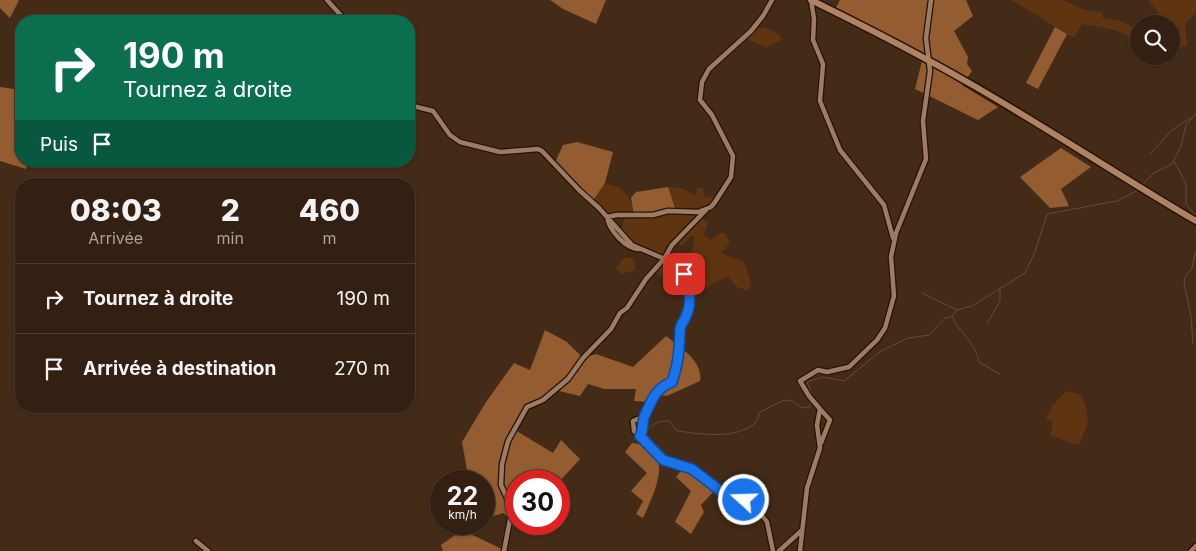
<!DOCTYPE html>
<html lang="fr">
<head>
<meta charset="utf-8">
<style>
  body { margin:0; font-family:Inter,sans-serif; background:#3b281b; color:#f1f3f6; height:100vh; display:flex; flex-direction:column; font-size:19px; white-space:nowrap }
  * { box-sizing:border-box; margin:0 }
  p { font-size:16px; color:#a9a39f }
  .icon { flex:none; width:28px; height:28px; fill:none; stroke:currentColor; stroke-width:2; stroke-linecap:round; stroke-linejoin:round }
  .map { position:relative; flex:1; overflow:hidden }
  .sheet { position:absolute; left:15px; top:178px; width:400px; height:235px; display:flex; flex-direction:column; background:#332012; border-radius:20px; box-shadow:0 1px 4px #0004,0 0 0 1px #4e3e32 }
  .sheet>* { flex:none }
  .guide { position:absolute; left:15px; top:15px; width:400px; height:152px; border-radius:20px; box-shadow:0 1px 4px #0004,0 0 0 1px #4e3e32; background:#0b6e4f; color:#fff; overflow:hidden }
  .tools { position:absolute; left:1130px; top:15px; display:grid; gap:10px }
  .tools a { display:grid; place-items:center; width:50px; height:50px; border-radius:50%; background:#332012; box-shadow:0 1px 4px #0004,0 0 0 1px #4e3e32; font-size:25px }
  .speed { position:absolute; left:430px; top:470px; display:flex; gap:10px; font-size:25px; font-weight:700; text-align:center }
  .speed>* { display:grid; place-content:center; width:65px; height:65px; border-radius:50%; background:#332012; box-shadow:0 1px 4px #0004,0 0 0 1px #4e3e32; line-height:1 }
  .speed small { font-size:12px; font-weight:400 }
  .speed .limit { border:8px solid #d22; background:#fff; color:#111 }
  .pin { position:absolute; display:grid; place-items:center; width:42px; height:42px; color:#fff; margin:-21px; border-radius:10px; box-shadow:0 2px 8px #0006 }
  .me { position:absolute; width:55px; margin:-28px; rotate:290deg; stroke-linejoin:round; filter:drop-shadow(0 0 4px #0008) }
  .turn { display:flex; align-items:center; gap:18px; height:105px; padding:0 25px; font-size:22px }
  .turn .icon { width:65px; height:65px; stroke-width:2.5 }
  .turn b { display:block; font-size:35px; line-height:42px }
  .then { display:flex; align-items:center; height:48px; padding:0 25px; background:#0003; gap:10px; font-size:19px }
  .eta { display:flex; justify-content:space-evenly; align-items:center; height:85px; text-align:center }
  .eta b { font-size:30px; font-weight:800; line-height:35px }
  ul { padding:0; list-style:none }
  li { display:flex; align-items:center; gap:15px; height:70px; padding:0 25px; border-top:1px solid #4e3e32 }
  li div { flex:1 }
  li b { display:block; font-size:19px }
  li em { font-style:normal }
  .map>svg:first-child { display:block }
  .green { fill:#5e3411; fill-rule:evenodd }
  .forest { fill:#935c31 }
  .lines { fill:none; stroke-linecap:round; stroke-linejoin:round }
  .stream { stroke:#634b3e; stroke-width:1 }
  .street-casing { stroke:#2a1202; stroke-width:7 }
  .secondary-casing { stroke:#2a1202; stroke-width:9 }
  .street { stroke:#9a7c67; stroke-width:4.5 }
  .secondary { stroke:#ad8364; stroke-width:6 }
  .route-casing { stroke:#114b97; stroke-width:12 }
  .route { stroke:#1a73e8; stroke-width:9 }
</style>
</head>
<body>
<div class="map">
<svg width="1196" height="551" viewBox="0 0 1196 551">
  <rect width="100%" height="100%" fill="#442b18"/>
  <path class="green" d="M1011,0H1062L1083,9L1102,13L1103,18L1120,21L1139,30V46C1126,29 1100,27 1082,24L1074,38Z
    M1148,0H1196V12L1185,25L1187,46L1171,50V24H1159L1164,20Z
    M766,27L779,35L781,40L766,48L748,39L751,31Z
    M605,183C626,188 630,195 634,216L676,211L668,187L681,188L696,195L698,188H703L705,197H717L714,208L711,207L700,216L708,223L704,235L711,240L720,233H725L730,243L721,253L744,262L751,283L748,291L737,287L727,276L700,292L693,275L689,285L682,292L665,283L664,278L653,271L662,260L632,245L620,232L626,216L607,217L592,202ZM692,235L695,238L691,255L682,261L679,266L665,258L677,241L682,246Z
    M624,258H633L635,270L621,274L616,268Z
    M1066,391L1081,395C1091,417 1089,421 1080,443L1073,444L1050,435L1053,422L1046,418L1052,406Z"/>
  <path class="forest" d="M0,0H19L10,18L0,8Z
    M550,0H606L596,24L563,9Z
    M840,0H966L973,16L954,31L968,57L967,64L972,71L962,85L998,107L978,120L915,89L923,57L834,11Z
    M1055,27L1067,34L1038,89L1026,83Z
    M0,87L21,90V161H28L26,169L0,161Z
    M577,142L613,152L605,183L592,202L554,165L563,145Z
    M1061,148L1091,167L1061,189L1069,206L1050,208L1020,177Z
    M668,187L676,211L634,216L631,198L636,192Z
    M545,330L567,342L583,358L596,354L633,367L666,336C679,346 704,362 700,381L667,396L655,394L650,402L634,401L636,389H604L588,384L580,396L555,390L543,400L529,405L515,430L553,453L561,440L580,459L559,482L516,481V518H510L503,513L490,517L484,508V481H469L462,442L486,402L514,363L530,370Z
    M632,443C678,448 654,493 643,518L636,514L643,501L631,491L647,473L625,452Z
    M684,467L717,488L701,505L704,512L691,534L675,522L691,491L676,477Z
    M462,530L504,550V551H443L441,545Z"/>
  <g class="lines">
    <path class="stream" d="M1150,154L1171,131L1190,118
      M1174,161L1186,184V204L1196,216
      M1142,185L1154,173L1172,164L1181,146L1186,125L1196,113
      M922,293L957,310
      M952,316C960,335 973,338 979,362L1000,374
      M987,324L1000,301V289
      M1193,344L1191,316L1184,283L1185,277L1192,268L1196,250
      M813,398L807,382L823,377L844,381L881,351L908,338L929,335L945,318L951,317L957,310L972,306L1025,273L1035,252L1047,214L1117,201L1138,190
      M647,430C653,424 660,420 669,421L677,431C702,434 735,440 755,423C758,420 758,416 760,412L784,400L792,401L803,408L809,407L812,402"/>
    <g class="street-casing">
      <path id="street" d="M327,0L346,21
        M811,0L814,19L813,40L823,64L820,101L840,150L884,205L893,238
        M409,105L433,111L450,135L460,142L500,152L538,149L542,151L579,190L599,208L632,245L667,260L678,267L684,274L689,285L688,304L687,316L680,329V351L672,382C651,391 655,397 647,415L633,421L634,431L663,460L692,469L726,495L745,500L755,506L767,522L773,551
        M640,249C626,250 609,230 607,217L617,215H653L668,211L698,212L711,207L715,202L731,177L733,156L712,115L700,100L702,82L709,69L751,31L763,16L772,0
        M820,409L830,420L821,443
        M640,436L644,430V417
        M196,541L208,551
        M504,551L512,509L501,485L502,464L508,441L527,407L543,400L568,379L583,358L611,329L620,313L627,308L646,279L664,259L672,245L706,210
        M779,551L801,531
        M800,551L807,488L820,448L817,425L820,409L809,396L800,381L818,370L827,372L849,367L877,340L885,328L894,296L891,257L896,233L926,159L923,121L930,71L926,38L931,0
        M1191,551L1196,546"/>
    </g>
    <g class="secondary-casing">
      <path id="secondary" d="M811,0C864,26 917,53 969,83C1046,127 1119,176 1196,221"/>
    </g>
    <use href="#street" class="street"/>
    <use href="#secondary" class="secondary"/>
  </g>
  <g class="lines">
    <g class="route-casing">
      <path id="route" d="M684,274C690,285 692,304 686,316C684,322 680,324 680,331C679,351 679,361 672,382C654,389 652,401 644,417C642,424 644,429 640,436L663,460L692,469L726,495L744,500"/>
    </g>
    <use href="#route" class="route"/>
  </g>
</svg>
<div class="tools">
<a><svg class="icon" aria-label="search" viewBox="0 0 24 24"><circle cx="10" cy="10" r="6"/><path d="M15 15l6 6"/></svg></a>
</div>
<div class="speed"><div>22<small>km/h</small></div><div class="limit">30</div></div>
<div class="pin" style="left:684px;top:274px;background:#d93025"><svg class="icon" aria-label="arrive" viewBox="0 0 24 24"><path d="M6 21V4h12l-3 4 3 4H6"/></svg></div>
<svg class="me" style="left:744px;top:500px" viewBox="-20 -20 40 40"><circle r="17" fill="#1a73e8" stroke="#fff" stroke-width="3"/><path d="M0-11L8 9 0 5-8 9z" fill="#fff"/></svg>
<div class="guide">
<div class="turn"><svg class="icon" aria-label="right" viewBox="0 0 24 24"><path d="M7 20v-9h11M14 6l5 5-5 5"/></svg><div><b>190 m</b>Tournez à droite</div></div>
<div class="then">Puis<svg class="icon" aria-label="arrive" viewBox="0 0 24 24"><path d="M6 21V4h12l-3 4 3 4H6"/></svg></div>
</div>
<section class="sheet">
<div class="eta">
<div><b>08:03</b><p>Arrivée</p></div>
<div><b>2</b><p>min</p></div>
<div><b>460</b><p>m</p></div>
</div>
<ul>
<li><svg class="icon" aria-label="right" viewBox="0 0 24 24"><path d="M7 20v-9h11M14 6l5 5-5 5"/></svg><div><b>Tournez à droite</b></div><em>190 m</em></li>
<li><svg class="icon" aria-label="arrive" viewBox="0 0 24 24"><path d="M6 21V4h12l-3 4 3 4H6"/></svg><div><b>Arrivée à destination</b></div><em>270 m</em></li>
</ul>
</section>
</div>
</body>
</html>
